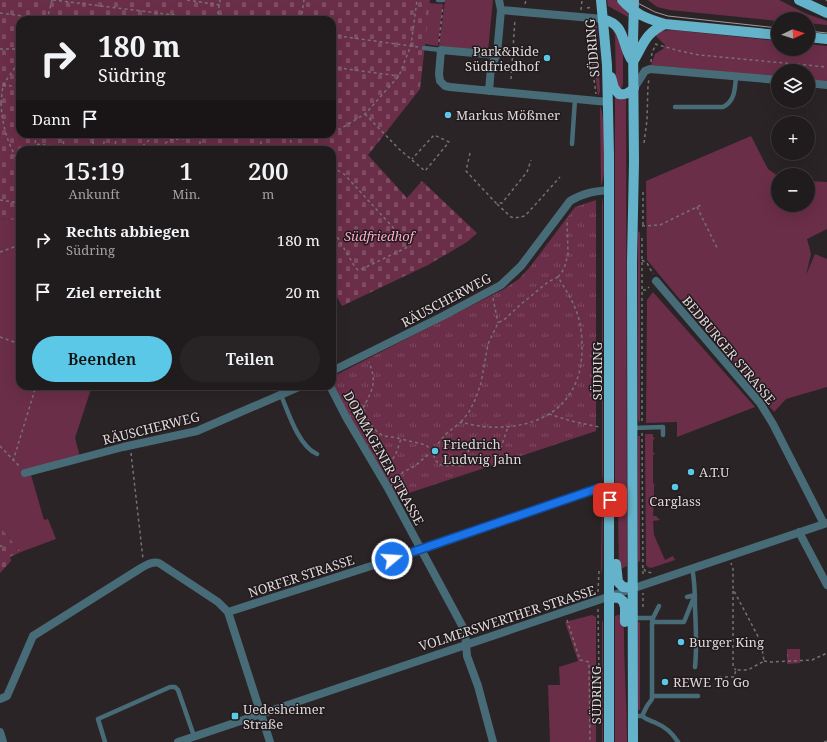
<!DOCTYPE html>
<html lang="de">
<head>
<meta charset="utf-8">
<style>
  body { margin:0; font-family:"Noto Serif",serif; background:#282425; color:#f1f3f6; height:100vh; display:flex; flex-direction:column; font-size:15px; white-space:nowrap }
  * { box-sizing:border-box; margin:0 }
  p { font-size:13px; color:#a2a1a3 }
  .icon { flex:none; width:22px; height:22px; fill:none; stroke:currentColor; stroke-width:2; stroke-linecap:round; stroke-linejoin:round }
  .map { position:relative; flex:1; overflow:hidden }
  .panel { position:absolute; left:16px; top:146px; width:320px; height:244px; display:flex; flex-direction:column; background:#201b1c; border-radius:12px; box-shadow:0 4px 16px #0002,0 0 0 1px #3d393b }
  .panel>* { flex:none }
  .hud { position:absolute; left:16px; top:16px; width:320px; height:122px; border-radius:12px; box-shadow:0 4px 16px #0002,0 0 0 1px #3d393b; background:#201b1c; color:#f1f3f6; overflow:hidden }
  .needle { width:26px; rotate:86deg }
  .controls { position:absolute; left:771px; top:12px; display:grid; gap:8px }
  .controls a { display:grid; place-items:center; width:44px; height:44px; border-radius:50%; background:#201b1c; box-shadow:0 4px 16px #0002,0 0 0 1px #3d393b; font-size:20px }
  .pin { position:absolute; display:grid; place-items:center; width:34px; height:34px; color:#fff; margin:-17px; border-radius:8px; box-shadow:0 2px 6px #0006 }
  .me { position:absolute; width:44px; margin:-22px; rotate:72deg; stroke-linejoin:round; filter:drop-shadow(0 0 3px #0008) }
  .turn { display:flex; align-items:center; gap:14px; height:84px; padding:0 16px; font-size:18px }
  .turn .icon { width:52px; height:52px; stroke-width:2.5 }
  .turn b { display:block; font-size:28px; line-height:34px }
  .then { display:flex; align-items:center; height:38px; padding:0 16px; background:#0003; gap:8px; font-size:15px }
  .eta { display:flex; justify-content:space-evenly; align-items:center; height:68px; text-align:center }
  .eta b { font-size:24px; font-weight:600; line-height:28px }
  .action { display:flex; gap:8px; margin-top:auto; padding:8px 16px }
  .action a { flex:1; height:46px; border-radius:24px; background:#5ac8e6; color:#111; font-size:16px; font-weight:600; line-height:46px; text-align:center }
  .action a+a { background:#282425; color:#f1f3f6 }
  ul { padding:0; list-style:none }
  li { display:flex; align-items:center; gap:12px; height:52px; padding:0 16px }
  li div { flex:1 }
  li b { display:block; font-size:15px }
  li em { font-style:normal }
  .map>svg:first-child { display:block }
  .green { fill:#6b2e48 }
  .cemetery { fill:url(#cemetery-stones); fill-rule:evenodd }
  .park { fill:url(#park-tufts) }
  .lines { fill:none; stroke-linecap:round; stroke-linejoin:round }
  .path { stroke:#777173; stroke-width:1.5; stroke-dasharray:3 3; stroke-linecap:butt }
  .service { stroke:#486c77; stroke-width:4.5 }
  .minor { stroke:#486c77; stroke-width:8 }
  .primary { stroke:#64b3ca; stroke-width:10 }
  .tram { stroke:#a09a9c; stroke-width:1 }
  .route-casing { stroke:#114b97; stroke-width:10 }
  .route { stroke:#1a73e8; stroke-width:7 }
  .poi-dot { fill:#5ac8e6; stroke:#211a1c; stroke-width:1.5 }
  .labels { text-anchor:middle; stroke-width:3; stroke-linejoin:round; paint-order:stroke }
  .street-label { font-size:13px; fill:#ded9db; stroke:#211a1c }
  .poi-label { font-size:13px; fill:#ded9db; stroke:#211a1c; text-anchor:start }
  .park-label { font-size:13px; font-style:italic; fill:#fba8c7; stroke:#211a1c }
</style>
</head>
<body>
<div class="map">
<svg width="827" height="742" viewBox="0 0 827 742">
  <defs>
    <pattern id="cemetery-stones" width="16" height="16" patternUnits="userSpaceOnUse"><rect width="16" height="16" fill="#6b2e48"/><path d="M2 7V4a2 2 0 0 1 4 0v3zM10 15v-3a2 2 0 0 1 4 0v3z" fill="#804c62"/></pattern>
    <pattern id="park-tufts" width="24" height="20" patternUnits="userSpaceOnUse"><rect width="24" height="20" fill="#6b2e48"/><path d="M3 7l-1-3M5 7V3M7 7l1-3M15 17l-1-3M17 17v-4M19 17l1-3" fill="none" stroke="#804c62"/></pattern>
  </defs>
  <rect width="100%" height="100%" fill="#2b2426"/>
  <path class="green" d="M445,0H493L488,51L439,46Z
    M607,0H616L628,13V17L608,6Z
    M648,0H779L807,14L827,21V25L808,23V19H778V21L670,10L657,7Z
    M426,3L443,4L438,46L419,43Z
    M594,22L597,26L600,92L598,96L595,71Z
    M613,27L623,48V83L622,88L618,86L616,82L615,35L612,28Z
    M673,30L778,41V49H808V44L827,46V82L808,80V71H778V77L651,65L655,54L663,49L665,45L655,35L661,31Z
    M615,96L626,99L627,566L619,570L618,511L615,485Z
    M600,106C605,115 607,177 601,186Z
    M751,136L768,169L778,176V205H808V181L827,182V229L807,239L811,254L806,275L815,254L827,259V387L786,399L774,412L647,260L646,181Z
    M602,196L603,203V474L602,481Z
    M0,218L20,221V386H92L75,438L80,457L31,475L44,520L48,519L56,539L21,552L0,527Z
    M638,231L640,233V423L638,420Z
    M653,292L755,407L677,437V422L646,423L647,300Z
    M645,434H653V437L655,438L653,440V452L655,454L653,455V483L655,485L654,486V497L660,498L657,501H654L653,516H656L660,520L653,521L654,535L665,560L673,556L675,560L651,568L648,567L646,565Z
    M638,436H640V561L638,562Z
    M602,496L603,507L602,576L601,567Z
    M624,613C623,656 627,699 627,742H615V616Z
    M592,615L596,617V742H550L548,685H560L559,667L578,661L565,622Z
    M602,621H603V742H602Z
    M638,622H640V710H638Z"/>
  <path class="cemetery" d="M0,0H430L420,89L368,155L407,198L422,181L477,233L467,242L428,265L342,306L332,288V150H20V221L0,218ZM20,20H332V134H20Z
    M0,527L21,552L10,557L11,561L0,573Z"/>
  <path class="park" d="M596,200V431L394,498L332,386V377L504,289L519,279L530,267L575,207Z
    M787,649H800V663L787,664Z"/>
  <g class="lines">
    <path class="path" d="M53,0L214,20
      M187,0L220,5
      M826,0L827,1
      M525,4L526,0
      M587,8L592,7
      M581,10L582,0
      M0,13L47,19
      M47,20L52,0
      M217,20L220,0
      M301,20L304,0
      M593,26V72L596,94
      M332,35L418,47
      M439,42L443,6
      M655,44L680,51L699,55L827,67
      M0,49H20
      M651,62L652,52L656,45
      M332,67L399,76
      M511,79L515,19
      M3,85L20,87
      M1,103C2,126 8,145 20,164
      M1,103L3,85L20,60
      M365,114L399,149L425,171L449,142L434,135L412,159
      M332,130L340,129L365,114L399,76L411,45L417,0
      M36,134L35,144L90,150
      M38,134L94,139
      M289,134L293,150
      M644,143L647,120L648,84L649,80
      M35,150V144
      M63,150L64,134
      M92,150L94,134
      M103,150L105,134
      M115,150L116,134
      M138,150L156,134
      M155,150L170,140L200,137L201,134
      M200,150V137L268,134
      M260,150L262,134
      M470,153L466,171L496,203H502L527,172L531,160
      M332,169L337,170L344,174L410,246L362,269L358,270L355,267L332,228
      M0,200L20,203
      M497,204L511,217L515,218L525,216L560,177
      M697,207L718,250
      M643,225V189
      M642,226L660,225L703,204
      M0,252L14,247L20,248
      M642,260L647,263L653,274
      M558,277L564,269L568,254L567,219
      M643,290H646L649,287
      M493,298L498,323
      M0,337L20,344
      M363,408C373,389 377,382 369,362
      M353,413L363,408C367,419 372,429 382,435C387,437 395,437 401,439
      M549,414L571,421L599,427
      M642,421V237
      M642,433L643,577
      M0,446L20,467
      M131,453L143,559
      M13,461L36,386
      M384,467C395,461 397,450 401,439L426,445L432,451L436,461L443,466L461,465L470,448L500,450L508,427
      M395,484L403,472L415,466L432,451L447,433L461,422C497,433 550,428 571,392C583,373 584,346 580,324C577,307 567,292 558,277L548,282L520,305L505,319L498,323L488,344L481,383L476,398L469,412L461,422
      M0,546H2
      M644,569L646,572L653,573
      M733,591V667L736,670
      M598,592L599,571
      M643,607V593
      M598,609L599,676
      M567,620L580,660L589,662L590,742
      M764,661L771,662L812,660L827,653
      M719,677H734L736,670H748L764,661L761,642L733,589V569L731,563
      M824,742L827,741"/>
    <path class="service" d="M438,0H443
      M424,48L441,50
      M675,107H723C735,101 735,89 736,76
      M572,144L575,99
      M281,395C288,412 299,447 317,454
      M633,428L663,427V435
      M692,568C695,581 695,594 695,608C696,628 697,648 695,667
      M687,597L695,595
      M633,618H653
      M652,622H684L694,597
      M652,696H698
      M633,716H642C647,720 651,721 656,723C666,727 673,734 678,742
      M642,716L647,706L652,699V622L653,618L659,606
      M105,742L98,719L170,687H175L178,690L194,736"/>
    <path class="minor" d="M501,10L603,19
      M496,55L441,50L439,74L440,81L445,86L450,87L608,102
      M808,83L827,85
      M634,88L645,71L650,69L778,80
      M489,91L491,67L497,54L501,10L499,0
      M656,281L760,403L773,424L824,524
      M332,371L443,316L501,285L521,266L570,201C583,193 595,191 610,190
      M330,386L346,417L389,490L465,631L467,656L478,686L493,742
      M25,473L123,447L197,431L301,386
      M799,532L827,585
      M228,612L421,550L599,488H609
      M0,699L7,696L33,636L141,568C147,565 152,561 159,563L218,602L228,612L270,742
      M0,732L3,742
      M178,742L827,523"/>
    <path class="primary" d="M601,0L607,65L609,155V742
      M622,0C634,14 648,19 665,24L778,35
      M799,0L827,13
      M603,19C626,25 621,42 631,59
      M808,37L827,39
      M633,62C644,44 644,34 665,24
      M611,77L614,88L619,94C626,95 629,93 634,88
      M616,564L618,582L623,587L633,588
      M609,597L619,598L623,601L625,607V622
      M633,742L632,262L634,162L633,41L634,0"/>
    <path class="tram" d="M632,0L655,12L668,16L778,28
      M808,31L827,33"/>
  </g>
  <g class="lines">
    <g class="route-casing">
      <path id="route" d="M392,559L599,488H609L610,500"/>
    </g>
    <use href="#route" class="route"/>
  </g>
  <g class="poi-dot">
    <circle cx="547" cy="58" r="4"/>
    <circle cx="448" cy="115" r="4"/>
    <circle cx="435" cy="451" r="4"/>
    <circle cx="691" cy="472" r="4"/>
    <circle cx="675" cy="487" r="4"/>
    <circle cx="681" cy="642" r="4"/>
    <circle cx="665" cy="682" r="4"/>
    <rect x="231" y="712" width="8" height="8" rx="2"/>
  </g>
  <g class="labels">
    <g class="street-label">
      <text transform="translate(592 48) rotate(-95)" y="5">SÜDRING</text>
      <text transform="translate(446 300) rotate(-28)" y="5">RÄUSCHERWEG</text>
      <text transform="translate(729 350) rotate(50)" y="5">BEDBURGER STRASSE</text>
      <text transform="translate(597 371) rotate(-90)" y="5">SÜDRING</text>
      <text transform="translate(151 428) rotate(-14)" y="5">RÄUSCHERWEG</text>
      <text transform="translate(384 458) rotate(61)" y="5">DORMAGENER STRASSE</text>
      <text transform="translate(301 576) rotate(-18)" y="5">NORFER STRASSE</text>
      <text transform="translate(507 618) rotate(-18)" y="5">VOLMERSWERTHER STRASSE</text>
      <text transform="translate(596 695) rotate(-90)" y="5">SÜDRING</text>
    </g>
    <g class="poi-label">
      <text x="539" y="56" text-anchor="end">Park&amp;Ride<tspan x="539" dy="15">Südfriedhof</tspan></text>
      <text x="456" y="120">Markus Mößmer</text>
      <text x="443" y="449">Friedrich<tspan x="443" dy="15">Ludwig Jahn</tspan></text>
      <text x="699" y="477">A.T.U</text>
      <text x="675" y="506" text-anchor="middle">Carglass</text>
      <text x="689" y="647">Burger King</text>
      <text x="673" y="687">REWE To Go</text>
      <text x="243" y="714">Uedesheimer<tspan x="243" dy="15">Straße</tspan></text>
    </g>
    <g class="park-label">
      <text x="379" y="241">Südfriedhof</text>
    </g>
  </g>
</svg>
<div class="controls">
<a><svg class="needle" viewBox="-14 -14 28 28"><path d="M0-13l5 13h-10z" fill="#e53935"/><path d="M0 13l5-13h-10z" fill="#a2a1a3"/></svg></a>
<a><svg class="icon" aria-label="layers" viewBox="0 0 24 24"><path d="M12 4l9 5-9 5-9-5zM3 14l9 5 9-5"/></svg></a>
<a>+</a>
<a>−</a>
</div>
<div class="pin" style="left:610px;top:500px;background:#d93025"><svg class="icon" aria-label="arrive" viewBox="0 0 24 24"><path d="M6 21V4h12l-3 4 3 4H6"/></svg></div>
<svg class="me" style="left:392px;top:559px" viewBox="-20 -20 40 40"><circle r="17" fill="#1a73e8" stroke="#fff" stroke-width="3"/><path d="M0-11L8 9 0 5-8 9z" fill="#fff"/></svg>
<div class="hud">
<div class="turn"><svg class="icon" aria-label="right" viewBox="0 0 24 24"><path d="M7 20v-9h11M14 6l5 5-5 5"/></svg><div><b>180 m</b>Südring</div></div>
<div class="then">Dann<svg class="icon" aria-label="arrive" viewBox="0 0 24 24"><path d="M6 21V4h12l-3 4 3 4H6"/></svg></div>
</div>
<section class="panel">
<div class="eta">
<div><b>15:19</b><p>Ankunft</p></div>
<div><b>1</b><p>Min.</p></div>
<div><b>200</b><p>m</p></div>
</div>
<ul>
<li><svg class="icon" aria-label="right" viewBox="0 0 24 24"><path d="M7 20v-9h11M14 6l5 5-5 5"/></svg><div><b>Rechts abbiegen</b><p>Südring</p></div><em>180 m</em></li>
<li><svg class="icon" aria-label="arrive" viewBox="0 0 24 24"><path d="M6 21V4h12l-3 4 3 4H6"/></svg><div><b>Ziel erreicht</b></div><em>20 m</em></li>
</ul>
<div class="action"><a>Beenden</a><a>Teilen</a></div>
</section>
</div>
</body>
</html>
